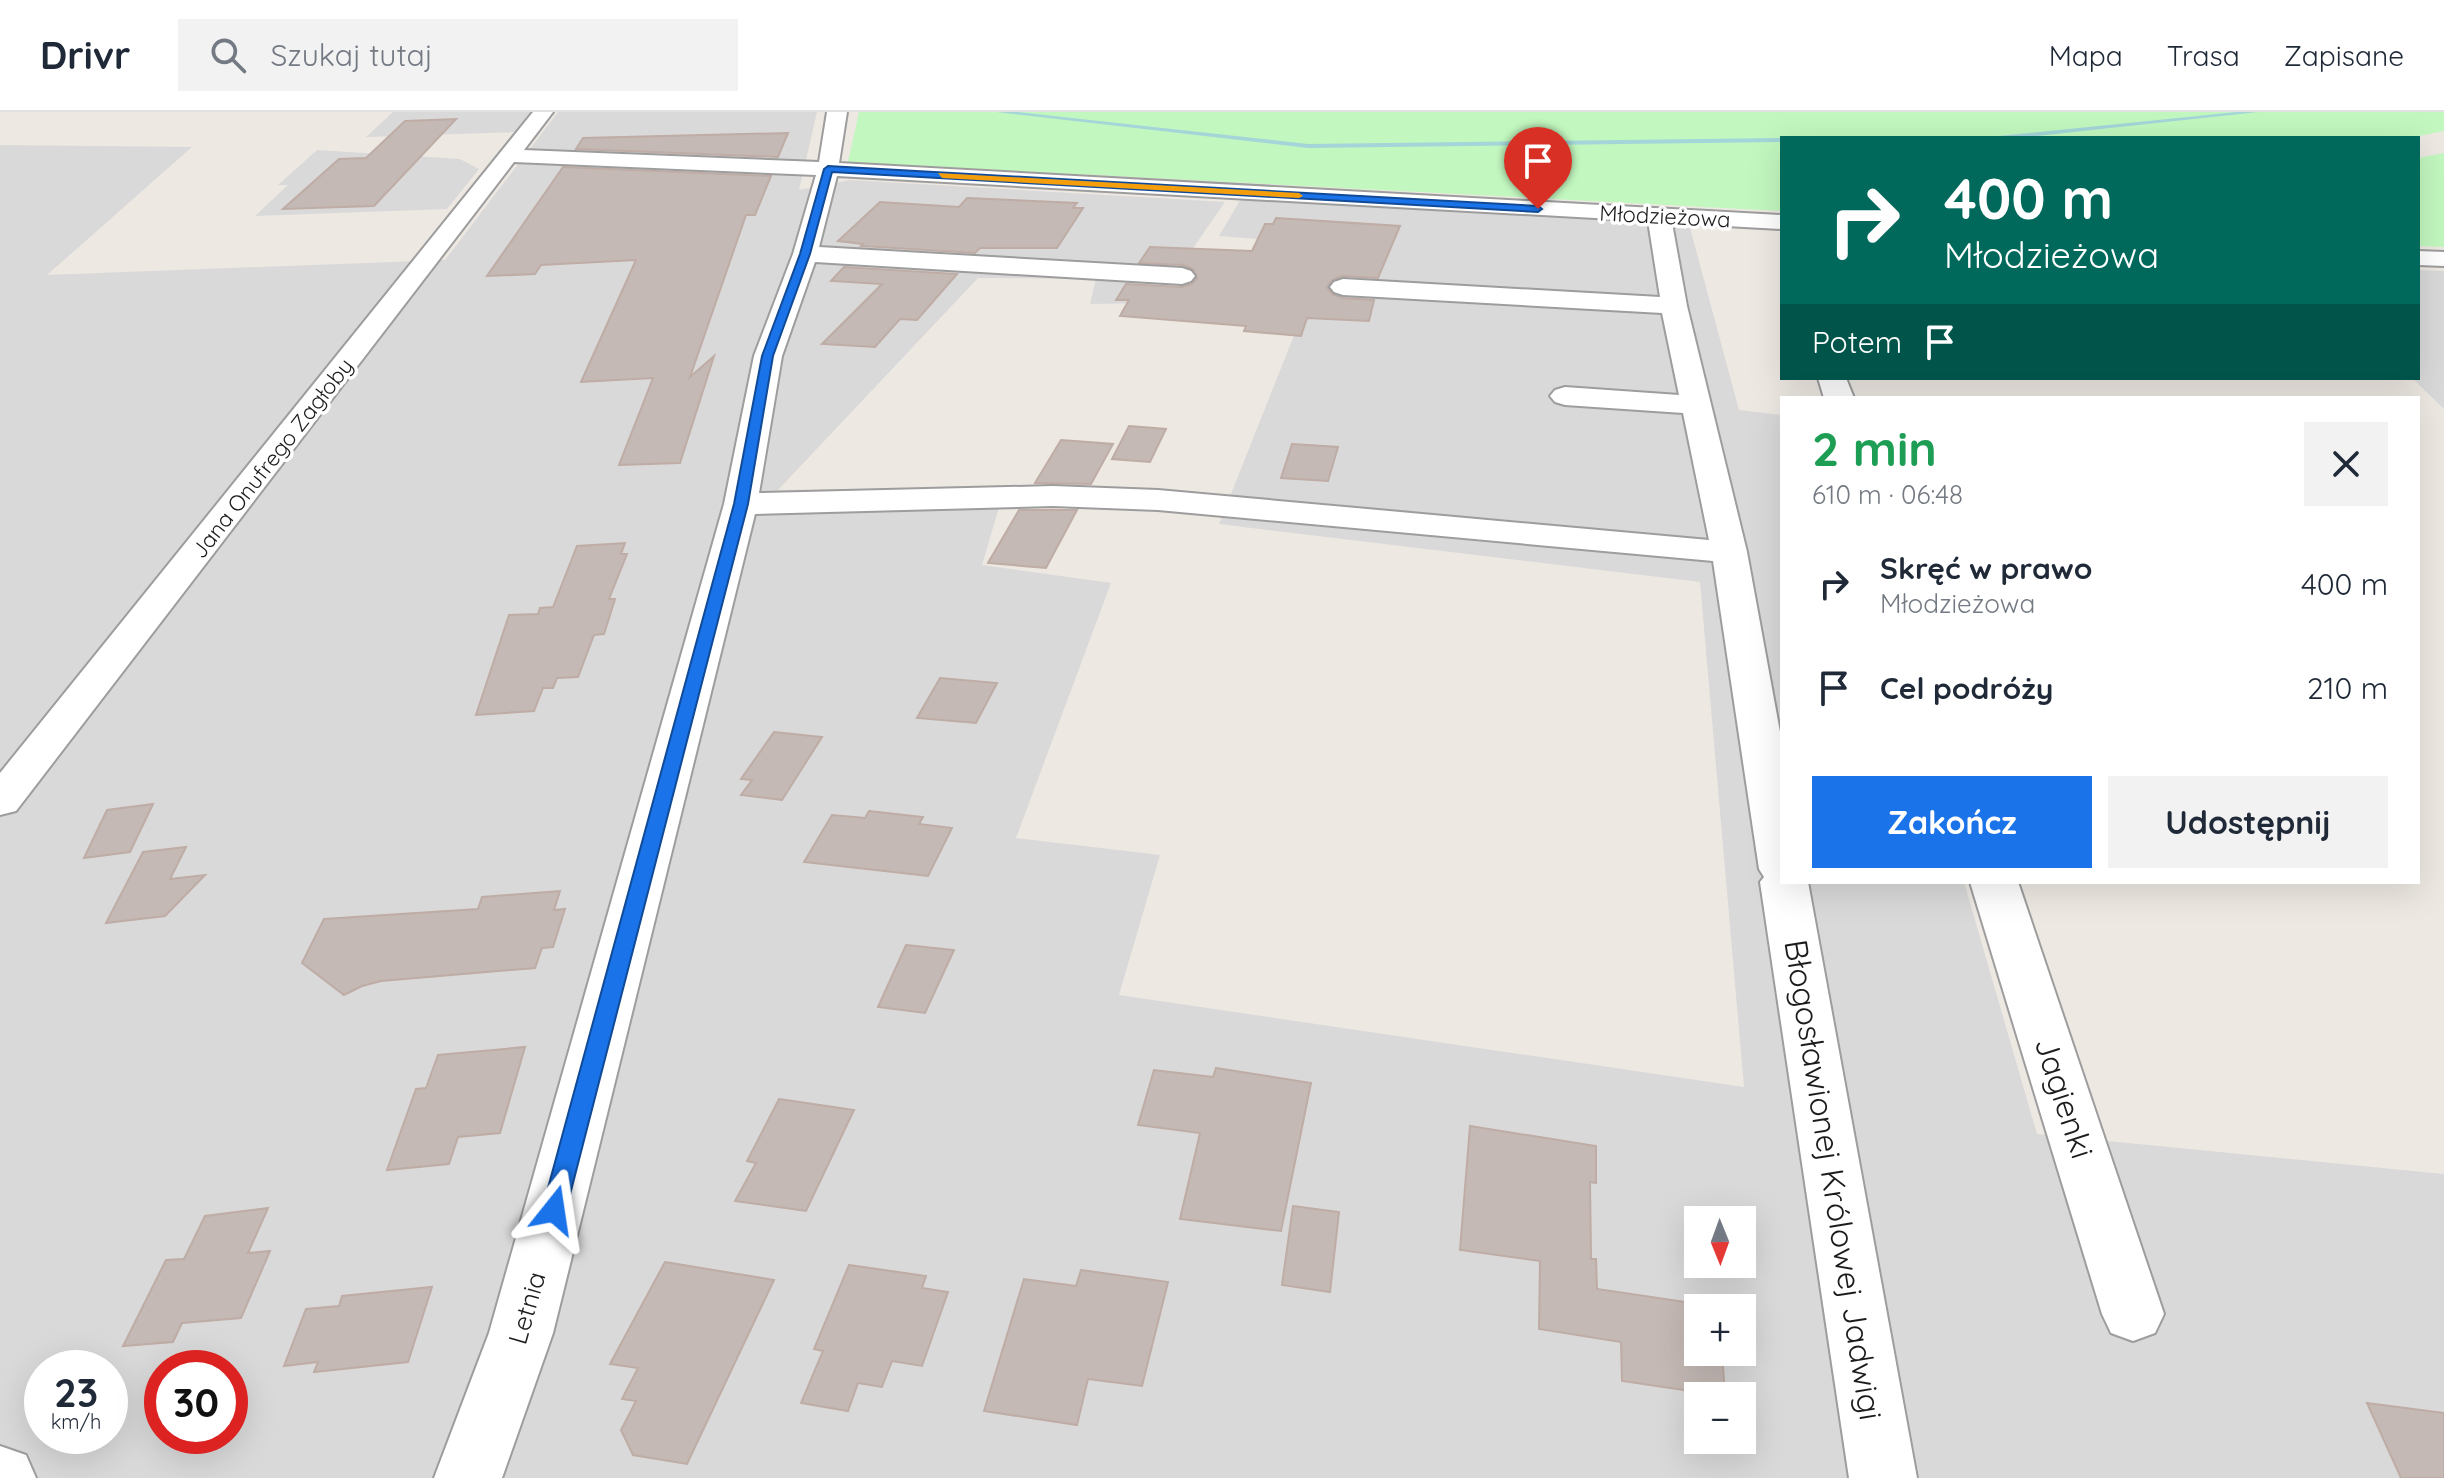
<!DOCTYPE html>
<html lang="pl">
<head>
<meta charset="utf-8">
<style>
  body { margin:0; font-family:Quicksand,sans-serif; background:#f2f2f3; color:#1f2937; height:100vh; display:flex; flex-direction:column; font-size:30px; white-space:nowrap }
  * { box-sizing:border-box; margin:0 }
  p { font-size:26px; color:#747a83 }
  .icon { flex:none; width:44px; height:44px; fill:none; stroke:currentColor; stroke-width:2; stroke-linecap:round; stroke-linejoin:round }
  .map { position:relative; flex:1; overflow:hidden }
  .panel { position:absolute; left:1780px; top:284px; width:640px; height:488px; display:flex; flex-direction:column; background:#fff; border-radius:0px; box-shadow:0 8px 32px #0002 }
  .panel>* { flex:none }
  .guide { position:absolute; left:1780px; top:24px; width:640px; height:244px; border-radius:0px; box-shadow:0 8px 32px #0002; background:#00695c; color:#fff; overflow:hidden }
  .needle { width:52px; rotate:179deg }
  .tools { position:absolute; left:1684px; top:1094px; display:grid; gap:16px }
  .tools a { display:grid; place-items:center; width:72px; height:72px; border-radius:0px; background:#fff; box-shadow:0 8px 32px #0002; font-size:40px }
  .speed { position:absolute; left:24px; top:1238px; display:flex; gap:16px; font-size:40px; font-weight:700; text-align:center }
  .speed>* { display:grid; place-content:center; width:104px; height:104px; border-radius:50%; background:#fff; box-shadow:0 8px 32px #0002; line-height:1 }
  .speed small { font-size:20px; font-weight:400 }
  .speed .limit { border:12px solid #d22; background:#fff; color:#111 }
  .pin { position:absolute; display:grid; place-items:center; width:68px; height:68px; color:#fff; margin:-82px -34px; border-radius:50% 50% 50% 0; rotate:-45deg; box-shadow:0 0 8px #0007 }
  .pin .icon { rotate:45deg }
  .me { position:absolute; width:88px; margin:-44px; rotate:15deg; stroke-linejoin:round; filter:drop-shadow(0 0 6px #0008) }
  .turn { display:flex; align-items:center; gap:28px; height:168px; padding:0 32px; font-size:36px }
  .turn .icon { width:104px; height:104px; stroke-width:2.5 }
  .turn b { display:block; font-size:56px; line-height:68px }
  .then { display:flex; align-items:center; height:76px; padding:0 32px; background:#0003; gap:16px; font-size:30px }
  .round { display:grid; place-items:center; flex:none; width:84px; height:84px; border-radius:0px; background:#f2f2f3 }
  .summary { display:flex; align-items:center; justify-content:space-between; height:136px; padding:0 32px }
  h1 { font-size:48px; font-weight:700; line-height:60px; color:#1e9e55 }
  .primary-button { display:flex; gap:16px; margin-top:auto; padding:16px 32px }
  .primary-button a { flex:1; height:92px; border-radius:0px; background:#1a73e8; color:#fff; font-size:32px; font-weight:700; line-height:92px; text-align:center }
  .primary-button a+a { background:#f2f2f3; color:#1f2937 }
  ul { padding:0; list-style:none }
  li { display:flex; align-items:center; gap:24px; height:104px; padding:0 32px }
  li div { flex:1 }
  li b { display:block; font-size:30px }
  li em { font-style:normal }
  header { display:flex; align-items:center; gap:48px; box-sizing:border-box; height:112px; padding:0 40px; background:#fff; border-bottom:2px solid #e0e1e3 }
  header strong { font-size:38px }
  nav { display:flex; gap:44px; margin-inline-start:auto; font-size:28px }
  .search { width:560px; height:72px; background:#f2f2f3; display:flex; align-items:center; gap:20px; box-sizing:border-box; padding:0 28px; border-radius:0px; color:#747a83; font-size:30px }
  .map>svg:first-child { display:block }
  .residential { fill:#dad9d9; fill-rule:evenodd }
  .park { fill:#c2f7bf }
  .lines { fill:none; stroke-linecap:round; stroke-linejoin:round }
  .stream { fill:#a3d5d9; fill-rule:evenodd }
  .building { fill:#c4b9b5; stroke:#beaca5; stroke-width:2 }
  .minor-casing { stroke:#9d9d9d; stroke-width:4 }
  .minor { fill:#fff; fill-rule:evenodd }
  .route { fill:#1a73e8; stroke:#114b97; stroke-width:2 }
  .slow { fill:#f59e0b }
  .labels { text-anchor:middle; stroke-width:7; stroke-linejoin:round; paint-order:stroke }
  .far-street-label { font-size:22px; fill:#1c1c1c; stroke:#fff }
  .street-label { font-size:26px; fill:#1c1c1c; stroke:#fff }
  .near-street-label { font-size:32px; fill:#1c1c1c; stroke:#fff }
</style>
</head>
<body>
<header>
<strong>Drivr</strong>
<div class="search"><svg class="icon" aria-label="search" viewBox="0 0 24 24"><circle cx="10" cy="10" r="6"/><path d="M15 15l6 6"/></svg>Szukaj tutaj</div>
<nav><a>Mapa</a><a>Trasa</a><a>Zapisane</a></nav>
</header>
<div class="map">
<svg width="2444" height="1366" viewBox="0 0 2444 1366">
  <rect width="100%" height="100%" fill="#ede8e2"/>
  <path class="residential" d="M393,0H535L519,20L366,25Z
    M558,0H817L799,78L850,68L1225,90L1155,191L1090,192L1096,167L978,166L778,378L1005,375L982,453L1111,471L1016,726L1160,743L1119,883L1744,975L1700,470L1219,412L1330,133L1219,124L1242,85L1689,112L1739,298L1782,303V770H1964L2037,1022L2444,1062V1366H0V33L192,35L47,163L445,148ZM1698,1108H1742V1152H1698ZM1698,1196H1742V1240H1698ZM42,1256H110V1324H42ZM162,1256H230V1324H162ZM1698,1284H1742V1328H1698Z
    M317,38L460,47L479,57L447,97L255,104L288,73H278Z
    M2418,158L2444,159V297L2412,266H2418Z"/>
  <path class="park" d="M859,0H2444V19L2409,26H1782V99L848,50Z
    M2444,41V135L2418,134V46Z"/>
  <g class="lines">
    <path class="stream" d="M997,0H1017L1308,32L1782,26V30L1308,36Z
      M2237,0H2258L2018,26H1934L1937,24H1999Z"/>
  </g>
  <path class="building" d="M456,7L374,94L283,97L339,47L366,46L405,9Z
    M788,21L778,45L576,37L583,26Z
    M563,55L771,64L755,103H746L690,265L714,244L680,351L619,353L653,266L581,270L636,148L541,153L535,162L487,164Z
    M967,86L1077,91L1073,96H1083L1057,136H980L975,141L861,134L863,132L838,129L880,90L959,95Z
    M1276,106L1400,114L1378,166L1342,164L1332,168L1327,175L1332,182L1342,186L1374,188L1369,209L1307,206L1301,224L1244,219L1246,214L1120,204L1129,188H1116L1126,172L1182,175L1192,172L1197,166L1193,157L1183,153L1139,151L1150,135L1252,139L1265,112H1273Z
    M844,155L957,162L917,208L900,207L875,235L822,232L882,172L831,169Z
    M1129,314L1166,317L1150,350L1112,347Z
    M1061,328L1113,332L1091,372L1035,371Z
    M1292,332L1338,335L1328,369L1281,366Z
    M1019,398H1077L1046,456L988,451Z
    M625,431L621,442H627L609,487H615L604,522L594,523L578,565L557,566L553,576H543L534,599L476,603L509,503L538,502L540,496L553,495L577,434Z
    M940,566L997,571L976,611L917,606Z
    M774,620L822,625L782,688L741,683L752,668L741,667Z
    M153,692L130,740L84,746L107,698Z
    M869,699L923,705L919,712L952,716L928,764L804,750L832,703L865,706Z
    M186,735L170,767L205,763L165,804L106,811L143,740Z
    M560,779L554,798L565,797L553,835L542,836L535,856L381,869L362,874L344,883L302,851L324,807L478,797L482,785Z
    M906,833L954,838L925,901L878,895Z
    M525,935L500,1021L458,1025L449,1052L387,1058L416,977L426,976L438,943Z
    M1216,956L1311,971L1281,1119L1180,1107L1200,1021L1138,1013L1154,958L1213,965Z
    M779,987L854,998L806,1099L735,1089L756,1051L747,1049Z
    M1470,1014L1596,1034V1071L1590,1070L1591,1147H1596L1597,1177L1719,1195L1698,1196V1240H1722L1725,1284L1622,1269L1621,1230L1539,1217L1540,1149L1460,1138Z
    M1293,1094L1339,1100L1330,1180L1282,1173Z
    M268,1096L248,1141L270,1139L241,1206L182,1211L173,1230L123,1234L166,1148L184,1147L205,1104Z
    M665,1150L774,1168L687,1352L633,1343L621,1318L636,1289L622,1287L638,1256L610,1252Z
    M849,1153L926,1164L922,1176L948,1180L922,1254L892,1249L882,1275L858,1271L848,1299L801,1291L823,1239L814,1237Z
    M1081,1158L1168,1170L1142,1274L1088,1267L1077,1313L984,1299L1024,1167L1076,1174Z
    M432,1175L408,1250L314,1260L318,1250L284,1254L306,1197L339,1194L342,1184Z
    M2367,1291L2444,1301V1366H2401Z"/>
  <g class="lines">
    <g class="minor-casing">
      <path id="minor" d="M533,0H553L524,38L819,50L827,0H847L839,51L1782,103V117L1672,111L1687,194L1747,440L1782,631V770H1808L1917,1366H1849L1760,770L1764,765L1759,757L1713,449L1158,398L1053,394L755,402L553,1221L502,1366H434L489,1221L724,392L754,244L793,142L816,63L514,50L16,699L0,703V661ZM837,64L1648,109L1660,185L1343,167L1334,170L1330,175L1334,180L1343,183L1662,201L1679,283L1565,275L1555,278L1550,284L1555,290L1565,293L1683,301L1709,428L1158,378L1053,374L759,381L782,244L815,150L1182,172L1191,169L1195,164L1191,159L1182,156L819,135Z
        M2418,139L2444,140V154L2418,153Z
        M1818,266H1846L1854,286H1824Z
        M1970,770H2018L2164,1202L2155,1221L2133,1229L2111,1221L2102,1202Z
        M0,1334L26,1343L36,1366H0Z"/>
    </g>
    <use href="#minor" class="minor"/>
  </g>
  <path class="route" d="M828,54L1538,94L1542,97L1538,100L832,60L810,142L773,244L748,392L566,1098L562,1105L554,1108L545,1105L542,1098L734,392L762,244L800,142L824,57Z"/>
  <path class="slow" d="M938,61L1299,81L1303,84L1299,86L942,66Z"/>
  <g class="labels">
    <g class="far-street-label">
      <text transform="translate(1665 104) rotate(3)" y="8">Młodzieżowa</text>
      <text transform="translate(272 346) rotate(-52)" y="8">Jana Onufrego Zagłoby</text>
    </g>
    <g class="street-label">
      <text transform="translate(527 1196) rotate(-74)" y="9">Letnia</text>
    </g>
    <g class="near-street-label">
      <text transform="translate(2064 986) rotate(72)" y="11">Jagienki</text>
      <text transform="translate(1833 1068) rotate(81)" y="11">Błogosławionej Królowej Jadwigi</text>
    </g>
  </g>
</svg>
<div class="tools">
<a><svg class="needle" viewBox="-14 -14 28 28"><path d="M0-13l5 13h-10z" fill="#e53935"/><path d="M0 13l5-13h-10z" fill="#747a83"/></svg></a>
<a>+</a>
<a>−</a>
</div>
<div class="speed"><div>23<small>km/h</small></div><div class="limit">30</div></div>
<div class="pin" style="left:1538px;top:97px;background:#d93025"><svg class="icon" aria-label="arrive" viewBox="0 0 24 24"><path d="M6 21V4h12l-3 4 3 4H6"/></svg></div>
<svg class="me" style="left:554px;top:1098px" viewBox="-20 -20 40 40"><path d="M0-17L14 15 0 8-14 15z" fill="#1a73e8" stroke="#fff" stroke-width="4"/></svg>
<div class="guide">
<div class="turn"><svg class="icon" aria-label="right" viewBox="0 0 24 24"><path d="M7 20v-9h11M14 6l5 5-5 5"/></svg><div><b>400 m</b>Młodzieżowa</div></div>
<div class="then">Potem<svg class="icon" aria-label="arrive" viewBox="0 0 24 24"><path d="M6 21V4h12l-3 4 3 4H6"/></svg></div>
</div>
<section class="panel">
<div class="summary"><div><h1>2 min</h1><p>610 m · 06:48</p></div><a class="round"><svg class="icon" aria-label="close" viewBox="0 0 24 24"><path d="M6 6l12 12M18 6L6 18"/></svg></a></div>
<ul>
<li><svg class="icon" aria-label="right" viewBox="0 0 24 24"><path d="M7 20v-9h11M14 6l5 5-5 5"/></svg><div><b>Skręć w prawo</b><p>Młodzieżowa</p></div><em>400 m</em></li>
<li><svg class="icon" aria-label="arrive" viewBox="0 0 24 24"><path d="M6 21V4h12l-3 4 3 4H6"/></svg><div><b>Cel podróży</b></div><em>210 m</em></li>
</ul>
<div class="primary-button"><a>Zakończ</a><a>Udostępnij</a></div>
</section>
</div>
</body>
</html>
